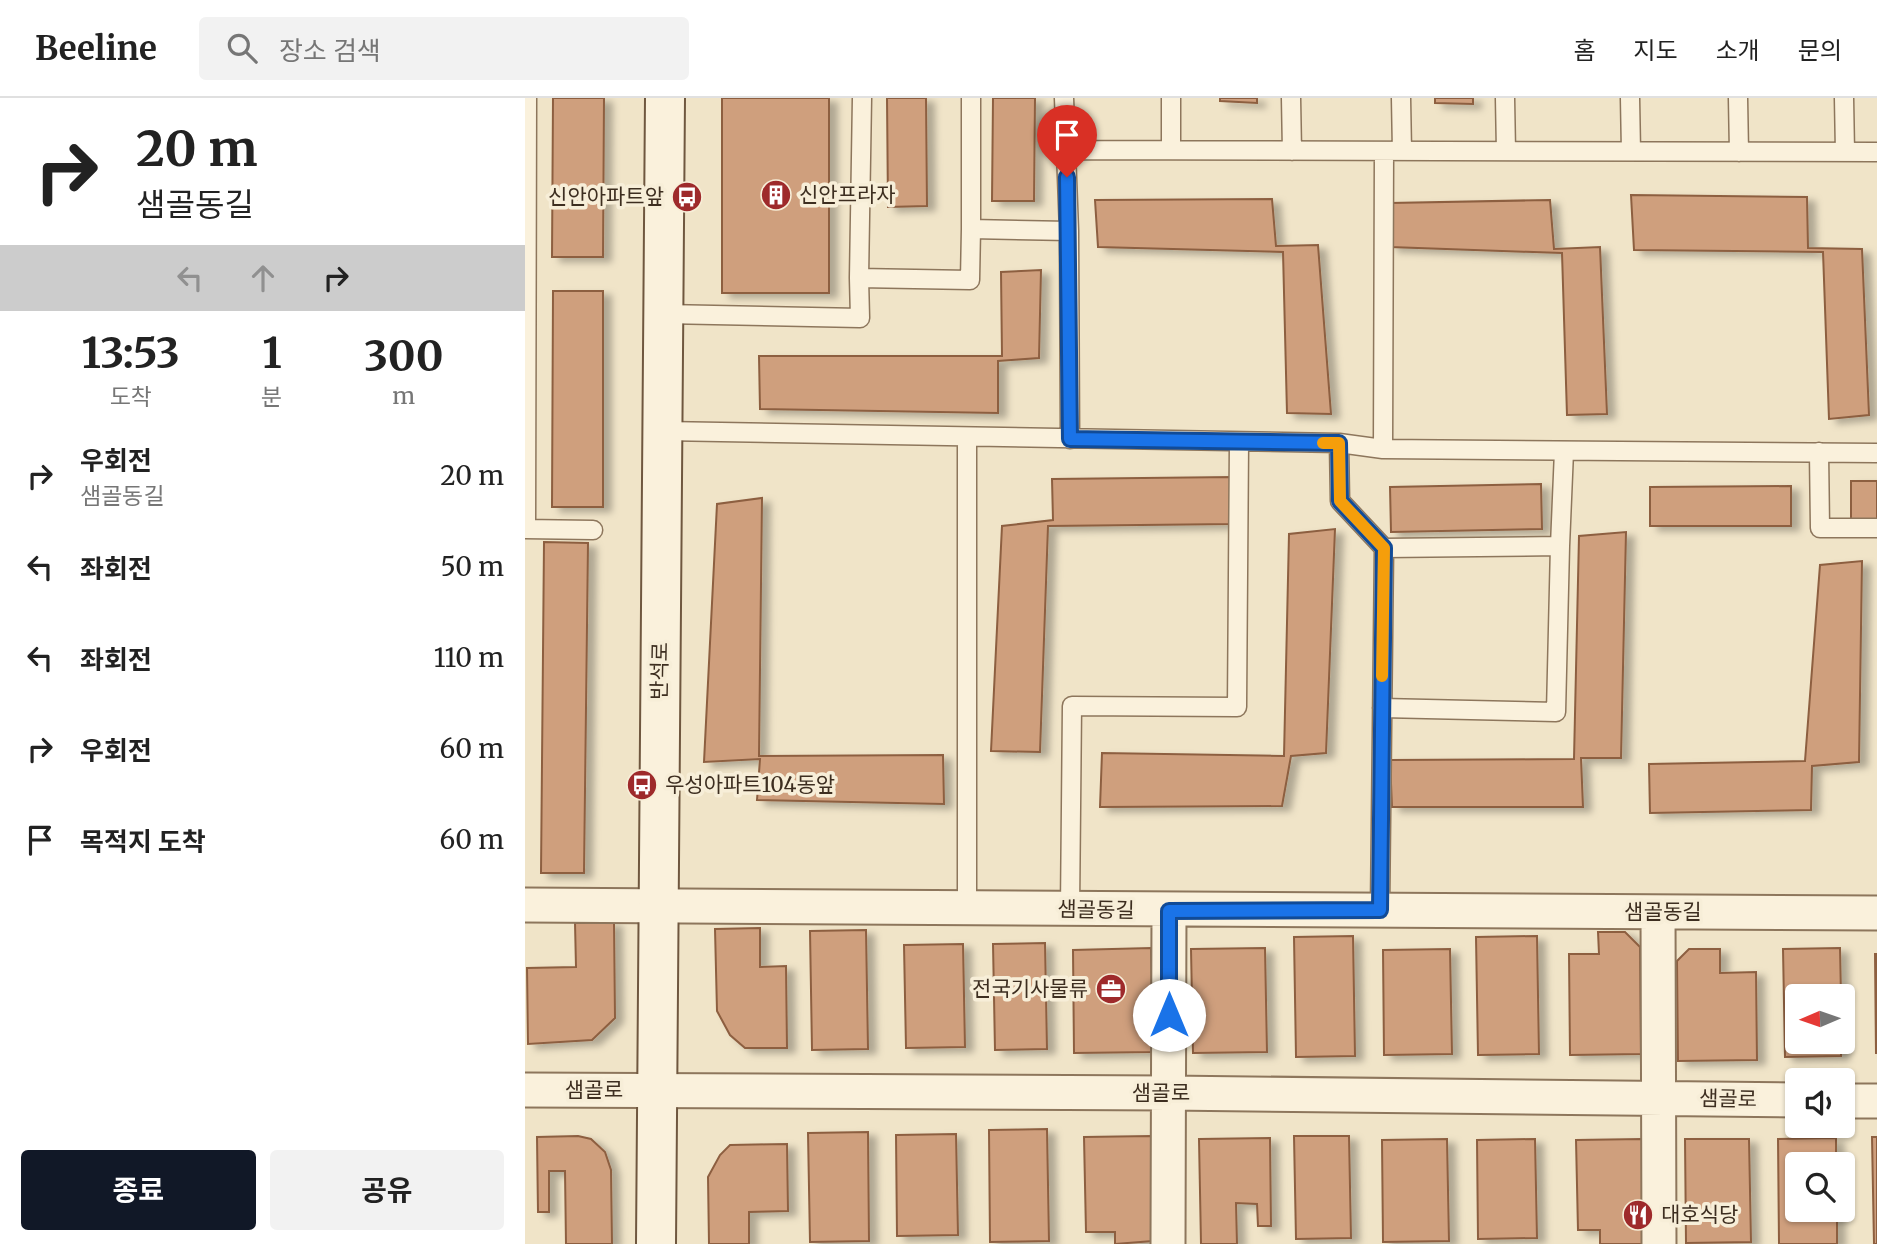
<!DOCTYPE html>
<html lang="ko">
<head>
<meta charset="utf-8">
<style>
  body { margin:0; font-family:Merriweather,"Noto Sans KR",serif; background:#f2f2f2; color:#222; height:100vh; display:flex; flex-direction:column; font-size:26px; white-space:nowrap }
  * { box-sizing:border-box; margin:0 }
  p { font-size:23px; color:#767676 }
  .icon { flex:none; width:38px; height:38px; fill:none; stroke:currentColor; stroke-width:2; stroke-linecap:round; stroke-linejoin:round }
  .map { position:relative; flex:1; overflow:hidden }
  .side { display:flex; flex-direction:column; background:#fff; width:525px }
  .side>* { flex:none }
  .top-card { background:#fff; color:#222; overflow:hidden }
  .needle { width:46px; rotate:268deg }
  .controls { position:absolute; left:1260px; top:886px; display:grid; gap:14px }
  .controls a { display:grid; place-items:center; width:70px; height:70px; border-radius:7px; background:#fff; box-shadow:0 2px 5px #0004; font-size:35px }
  .pin { position:absolute; display:grid; place-items:center; width:60px; height:60px; color:#fff; margin:-72px -30px; border-radius:50% 50% 50% 0; rotate:-45deg; box-shadow:0 0 7px #0007 }
  .pin .icon { rotate:45deg }
  .me { position:absolute; width:77px; margin:-38px; rotate:0deg; stroke-linejoin:round; filter:drop-shadow(0 0 5px #0008) }
  .turn { display:flex; align-items:center; gap:24px; height:147px; padding:0 21px; font-size:32px }
  .turn .icon { width:91px; height:91px; stroke-width:2.5 }
  .turn b { display:block; font-size:49px; line-height:60px }
  .lanes { display:flex; align-items:center; height:66px; padding:0 21px; background:#0003; justify-content:center; gap:35px; direction:ltr }
  .lanes .off { opacity:.35 }
  .eta { display:flex; justify-content:space-evenly; align-items:center; height:119px; text-align:center }
  .eta b { font-size:42px; font-weight:700; line-height:49px }
  .action { display:flex; gap:14px; margin-top:auto; padding:14px 21px }
  .action a { flex:1; height:80px; border-radius:7px; background:#111827; color:#fff; font-size:28px; font-weight:700; line-height:80px; text-align:center }
  .action a+a { background:#f2f2f2; color:#222 }
  ul { padding:0; list-style:none }
  li { display:flex; align-items:center; gap:21px; height:91px; padding:0 21px }
  li div { flex:1 }
  li b { display:block; font-size:26px }
  li em { font-style:normal }
  header { display:flex; align-items:center; gap:42px; box-sizing:border-box; height:98px; padding:0 35px; background:#fff; border-bottom:2px solid #e0e0e0 }
  header strong { font-size:33px }
  nav { display:flex; gap:38px; margin-inline-start:auto; font-size:24px }
  .search { width:490px; height:63px; background:#f2f2f2; display:flex; align-items:center; gap:18px; box-sizing:border-box; padding:0 24px; border-radius:7px; color:#767676; font-size:26px }
  main { display:flex; flex:1; min-height:0 }
  .map>svg:first-child { display:block }
  .building { fill:#cf9f7d; stroke:#8d5f41; stroke-width:2; filter:url(#shadow) }
  .lines { fill:none; stroke-linecap:round; stroke-linejoin:round }
  .lane-casing { stroke:#8d765c; stroke-width:21 }
  .street-casing { stroke:#8d765c; stroke-width:37 }
  .secondary-casing { stroke:#6f573f; stroke-width:42 }
  .lane { stroke:#faf1dc; stroke-width:18 }
  .street { stroke:#faf1dc; stroke-width:33 }
  .secondary { stroke:#faf1dc; stroke-width:38 }
  .route-casing { stroke:#114b97; stroke-width:18 }
  .route { stroke:#1a73e8; stroke-width:12 }
  .slow { stroke:#f59e0b; stroke-width:12 }
  .labels { text-anchor:middle; stroke-width:7; stroke-linejoin:round; paint-order:stroke }
  .poi-label { font-size:21px; fill:#3d2e20; stroke:#f7eed8; text-anchor:start }
  .street-label { font-size:21px; fill:#3d2e20; stroke:#f7eed8 }
</style>
</head>
<body>
<header>
<strong>Beeline</strong>
<div class="search"><svg class="icon" aria-label="search" viewBox="0 0 24 24"><circle cx="10" cy="10" r="6"/><path d="M15 15l6 6"/></svg>장소 검색</div>
<nav><a>홈</a><a>지도</a><a>소개</a><a>문의</a></nav>
</header>
<main>
<section class="side">
<div class="top-card">
<div class="turn"><svg class="icon" aria-label="right" viewBox="0 0 24 24"><path d="M7 20v-9h11M14 6l5 5-5 5"/></svg><div><b>20 m</b>샘골동길</div></div>
<div class="lanes"><svg class="icon off" aria-label="left" viewBox="0 0 24 24"><path d="M17 20v-9H6M10 6l-5 5 5 5"/></svg><svg class="icon off" aria-label="ahead" viewBox="0 0 24 24"><path d="M12 20V5M6 11l6-6 6 6"/></svg><svg class="icon" aria-label="right" viewBox="0 0 24 24"><path d="M7 20v-9h11M14 6l5 5-5 5"/></svg></div>
</div>
<div class="eta">
<div><b>13:53</b><p>도착</p></div>
<div><b>1</b><p>분</p></div>
<div><b>300</b><p>m</p></div>
</div>
<ul>
<li><svg class="icon" aria-label="right" viewBox="0 0 24 24"><path d="M7 20v-9h11M14 6l5 5-5 5"/></svg><div><b>우회전</b><p>샘골동길</p></div><em>20 m</em></li>
<li><svg class="icon" aria-label="left" viewBox="0 0 24 24"><path d="M17 20v-9H6M10 6l-5 5 5 5"/></svg><div><b>좌회전</b></div><em>50 m</em></li>
<li><svg class="icon" aria-label="left" viewBox="0 0 24 24"><path d="M17 20v-9H6M10 6l-5 5 5 5"/></svg><div><b>좌회전</b></div><em>110 m</em></li>
<li><svg class="icon" aria-label="right" viewBox="0 0 24 24"><path d="M7 20v-9h11M14 6l5 5-5 5"/></svg><div><b>우회전</b></div><em>60 m</em></li>
<li><svg class="icon" aria-label="arrive" viewBox="0 0 24 24"><path d="M6 21V4h12l-3 4 3 4H6"/></svg><div><b>목적지 도착</b></div><em>60 m</em></li>
</ul>
<div class="action"><a>종료</a><a>공유</a></div>
</section>
<div class="map">
<svg width="1352" height="1146" viewBox="0 0 1352 1146">
  <defs>
    <filter id="shadow"><feDropShadow dx="8" dy="4.5" stdDeviation="3.5" flood-color="#0004"/></filter>
  </defs>
  <rect width="100%" height="100%" fill="#f0e4c8"/>
  <path class="building" d="M28,0H79L78,159H27Z
    M197,0H304V195H197Z
    M362,0H401L402,108L363,109Z
    M468,0H510L509,103H467Z
    M695,0H732V5L695,3Z
    M910,0H948V6L910,5Z
    M1106,97L1282,99L1283,150L1337,151L1344,317L1304,321L1298,154L1109,152Z
    M747,101L751,148L793,147L806,316L762,315L758,154L573,149L570,102Z
    M1025,102L1029,151L1075,149L1082,316L1042,317L1037,155L865,149V105Z
    M516,172L514,260L473,263V315L235,311L234,258H477L476,174Z
    M28,193H78V409H27Z
    M708,379L707,426L523,428L515,654L466,653L477,428L528,422L527,381Z
    M1326,383H1352V422H1326Z
    M1016,386L1017,431L866,434L865,389Z
    M1266,388V428H1125V389Z
    M237,400L234,658L418,657L419,706L232,702L235,661L179,664L192,406Z
    M810,431L801,655L766,658L757,708L575,709L577,655L759,658L764,436Z
    M1101,434L1096,660H1056L1058,709H867L865,662L1049,661L1054,438Z
    M19,444L63,445L59,775H16Z
    M1337,463L1334,664L1287,668L1286,712L1125,715L1124,666L1280,663L1295,467Z
    M89,824L90,920L67,942L3,946L2,870L51,869L50,825Z
    M235,830V869L261,868L262,950H220L205,937L192,913L190,831Z
    M341,832L343,951L287,952L285,833Z
    M1073,834H1100L1115,849L1116,956L1045,957L1044,856H1074Z
    M828,838L830,958L771,959L769,839Z
    M1012,838L1014,956L953,957L951,839Z
    M520,845L522,951L470,952L468,846Z
    M438,846L440,949L381,950L379,847Z
    M626,850L628,954L549,955L548,852Z
    M740,850L742,954L668,955L666,851Z
    M1315,850L1316,898H1272V943H1316V958L1260,959L1258,851Z
    M925,851L927,956L859,957L858,852Z
    M1164,851H1195V875L1231,874L1232,962L1153,963L1152,863Z
    M1350,856H1352V955H1351Z
    M522,1031L524,1143L465,1144L464,1032Z
    M343,1034L344,1143L285,1144L283,1035Z
    M431,1036L433,1137L372,1138L371,1037Z
    M53,1038L66,1041L80,1054L86,1072L87,1146H41L40,1073H24V1114H13L12,1039Z
    M626,1038L628,1143L590,1146V1134H561L559,1039Z
    M769,1038H824L826,1140L771,1141Z
    M1347,1039H1352V1146H1349Z
    M745,1040L746,1128H733L732,1106L711,1105L712,1146H676L674,1041Z
    M1311,1040V1066H1272V1111H1312V1146H1254L1253,1041Z
    M922,1041L924,1143L858,1144L857,1042Z
    M1010,1041L1012,1140L953,1141L952,1042Z
    M1117,1041L1118,1146H1075V1132H1053L1051,1042Z
    M1160,1041H1224L1226,1144L1161,1145Z
    M262,1046L263,1113L224,1114V1146H184L183,1079L195,1057L205,1047Z"/>
  <g class="lines">
    <g class="lane-casing">
      <path id="lane" d="M337,0L334,180L445,182L446,131L544,133
        M446,0V131
        M539,0L544,133L545,341
        M646,0V52
        M766,0L767,53
        M876,0L877,53
        M980,0L981,53
        M1105,0L1106,53
        M1213,0L1214,54
        M1319,0L1320,54
        M541,52L1352,54
        M139,216L335,220L334,180
        M138,333L814,345L858,351L1352,355
        M814,345L815,403L859,450L855,812
        M858,351L859,53
        M1294,354L1295,430H1352
        M0,431L68,432
        M1,431L2,0
        M859,450L1035,448L1039,353
        M857,610L1031,614L1035,448
        M442,810V339
        M545,811L547,608L712,609L714,344"/>
    </g>
    <g class="street-casing">
      <path id="street" d="M0,807L1352,815
        M1133,814L1134,1146
        M0,992L644,995L1272,1002
        M1318,1003H1352
        M643,1146L644,813"/>
    </g>
    <g class="secondary-casing">
      <path id="secondary" d="M131,1146L140,0"/>
    </g>
    <use href="#lane" class="lane"/>
    <use href="#street" class="street"/>
    <use href="#secondary" class="secondary"/>
  </g>
  <g class="lines">
    <g class="route-casing">
      <path id="route" d="M542,79L545,341L814,345L815,403L859,450L855,812L644,813V917"/>
    </g>
    <use href="#route" class="route"/>
    <path class="slow" d="M798,345H814L815,403L859,450L857,578"/>
  </g>
  <defs>
    <g id="building-disc" transform="scale(1.575)"><circle r="9.5" fill="#9e2a2b" stroke="#f7eed8"/><path d="M-4-6H4V6H1V3H-1V6H-4ZM-2.5-4.3h1.7v1.8h-1.7ZM.8-4.3h1.7v1.8H.8ZM-2.5-1h1.7V.8h-1.7ZM.8-1h1.7V.8H.8Z" fill="#fff"/></g>
    <g id="bus-disc" transform="scale(1.575)"><circle r="9.5" fill="#9e2a2b" stroke="#f7eed8"/><path d="M-5-6H5V4H4V6H2V4H-2V6H-4V4H-5ZM-3.5-4V0h7V-4ZM-3.5 1.2v1.5H-2V1.2ZM2 1.2v1.5H3.5V1.2Z" fill="#fff"/></g>
    <g id="office-disc" transform="scale(1.575)"><circle r="9.5" fill="#9e2a2b" stroke="#f7eed8"/><path d="M-6-3h4V-5.5h4V-3h4V5H-6ZM-1-4.5V-3h2v-1.5ZM-6 0V1H6V0Z" fill="#fff"/></g>
    <g id="restaurant-disc" transform="scale(1.575)"><circle r="9.5" fill="#9e2a2b" stroke="#f7eed8"/><path d="M-5-6h1v4h1v-4h1v4h1v-4h1v5L-1.5 .5V6h-2V.5L-5-1ZM5-6V6H3V1.5H1.5Q1.5-4 5-6Z" fill="#fff"/></g>
  </defs>
  <g fill-rule="evenodd">
    <use href="#building-disc" x="251" y="97"/>
    <use href="#bus-disc" x="162" y="99"/>
    <use href="#bus-disc" x="117" y="687"/>
    <use href="#office-disc" x="586" y="891"/>
    <use href="#restaurant-disc" x="1113" y="1117"/>
  </g>
  <g class="labels">
    <g class="poi-label">
      <text x="274" y="104">신안프라자</text>
      <text x="139" y="106" text-anchor="end">신안아파트앞</text>
      <text x="140" y="694">우성아파트104동앞</text>
      <text x="563" y="898" text-anchor="end">전국기사물류</text>
      <text x="1136" y="1124">대호식당</text>
    </g>
    <g class="street-label">
      <text transform="translate(135 573) rotate(-89)" y="7">반석로</text>
      <text transform="translate(571 812) rotate(1)" y="7">샘골동길</text>
      <text x="1138" y="821">샘골동길</text>
      <text x="69" y="999">샘골로</text>
      <text x="636" y="1002">샘골로</text>
      <text transform="translate(1203 1001) rotate(1)" y="7">샘골로</text>
    </g>
  </g>
</svg>
<div class="controls">
<a><svg class="needle" viewBox="-14 -14 28 28"><path d="M0-13l5 13h-10z" fill="#e53935"/><path d="M0 13l5-13h-10z" fill="#767676"/></svg></a>
<a><svg class="icon" aria-label="sound" viewBox="0 0 24 24"><path d="M4 9h4l5-4v14l-5-4H4zM17 9q2 3 0 6"/></svg></a>
<a><svg class="icon" aria-label="search" viewBox="0 0 24 24"><circle cx="10" cy="10" r="6"/><path d="M15 15l6 6"/></svg></a>
</div>
<div class="pin" style="left:542px;top:79px;background:#d93025"><svg class="icon" aria-label="arrive" viewBox="0 0 24 24"><path d="M6 21V4h12l-3 4 3 4H6"/></svg></div>
<svg class="me" style="left:644px;top:917px" viewBox="-20 -20 40 40"><circle r="19" fill="#fff"/><path d="M0-13L10 11 0 6-10 11z" fill="#1a73e8"/></svg>
</div>
</main>
</body>
</html>
